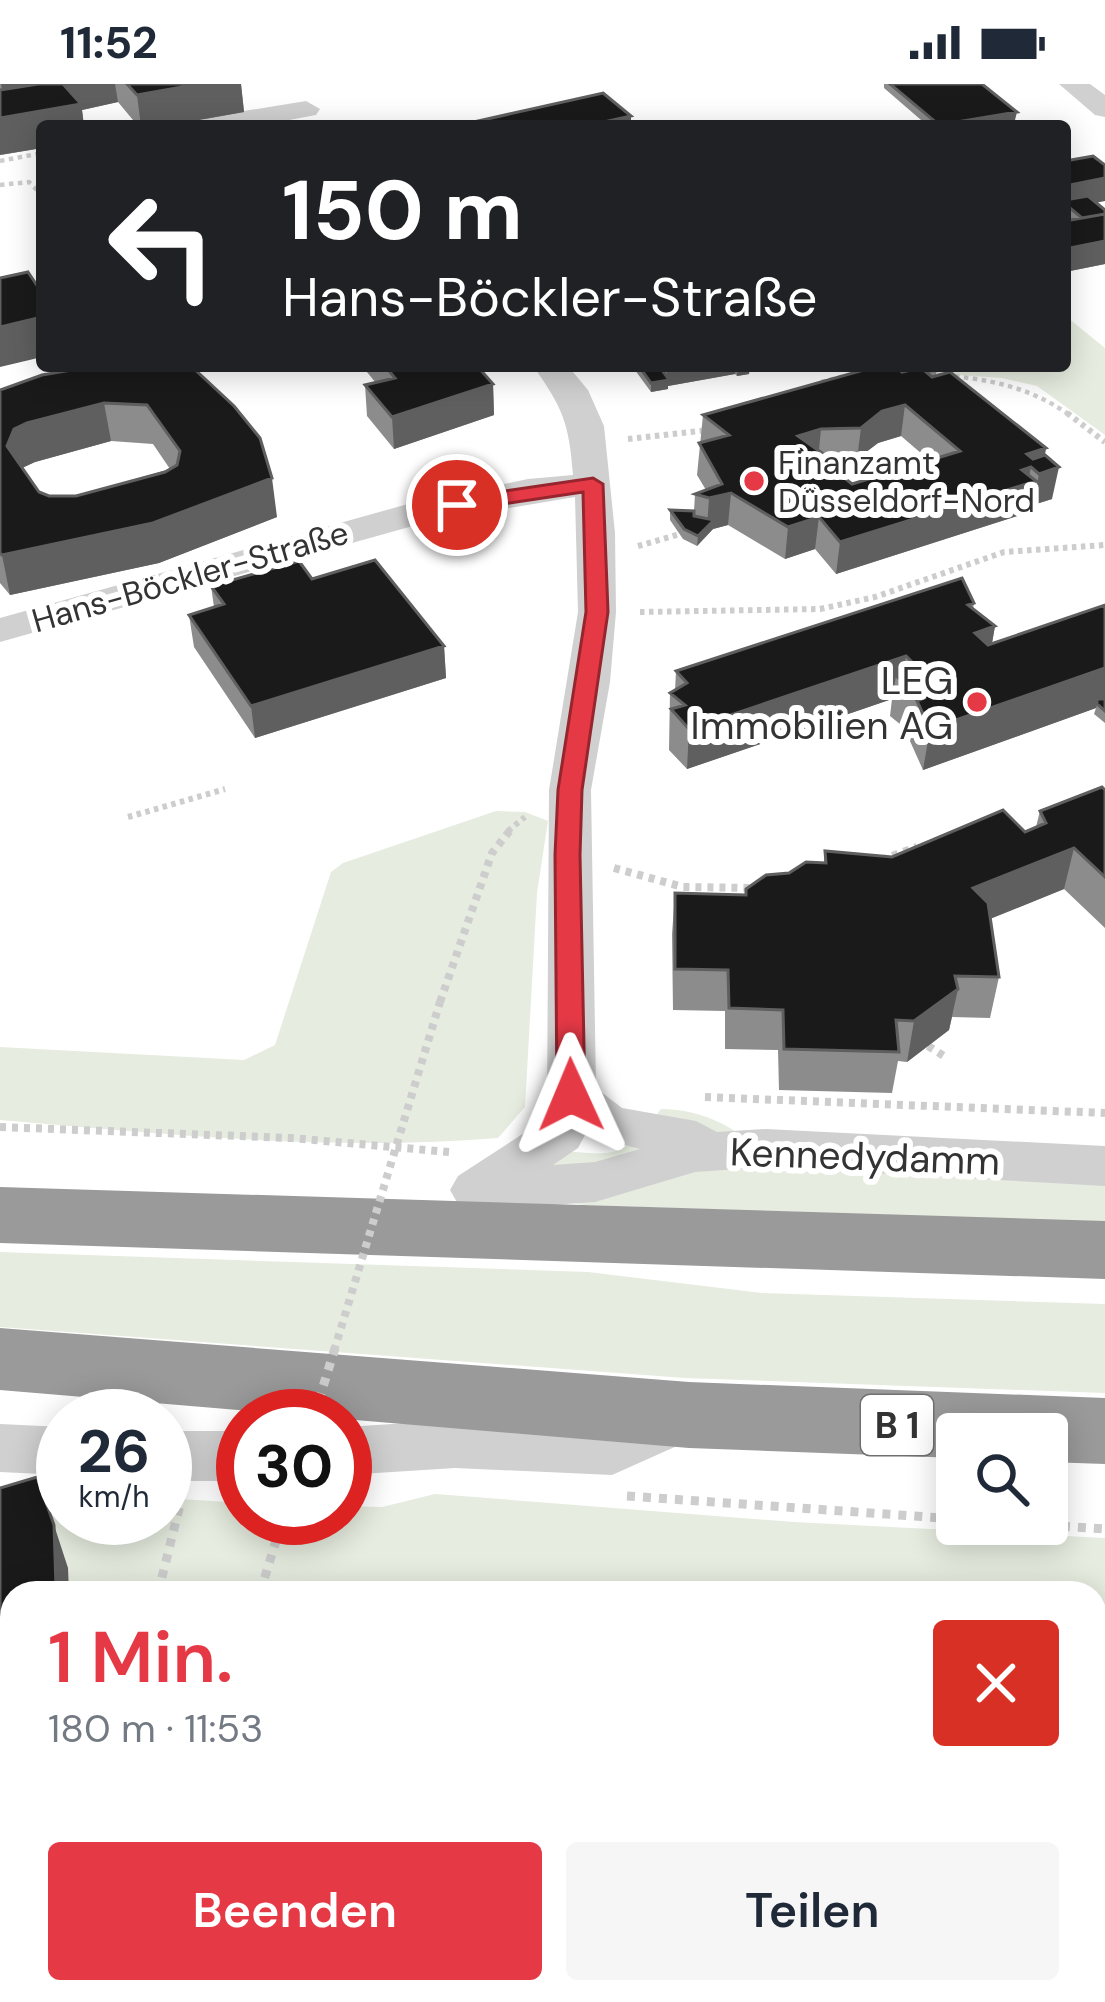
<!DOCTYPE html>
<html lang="de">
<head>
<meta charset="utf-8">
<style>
  body { margin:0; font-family:"DM Sans",sans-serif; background:#f6f6f7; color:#1f2937; height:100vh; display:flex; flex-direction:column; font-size:45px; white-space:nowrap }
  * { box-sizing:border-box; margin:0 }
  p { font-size:39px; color:#747a83 }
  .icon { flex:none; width:66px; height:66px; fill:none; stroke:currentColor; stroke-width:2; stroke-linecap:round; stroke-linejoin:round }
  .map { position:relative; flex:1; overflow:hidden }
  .details { position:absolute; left:0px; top:1497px; width:1107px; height:423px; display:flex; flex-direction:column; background:#fff; border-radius:36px 36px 0 0; box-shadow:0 6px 30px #0003 }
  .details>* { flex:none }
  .hud { position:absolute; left:36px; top:36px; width:1035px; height:252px; border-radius:12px; box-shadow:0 6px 30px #0003; background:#202124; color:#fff; overflow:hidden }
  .buttons { position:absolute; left:936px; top:1329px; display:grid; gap:24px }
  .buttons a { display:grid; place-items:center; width:132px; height:132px; border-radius:12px; background:#fff; box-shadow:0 6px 30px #0003; font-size:60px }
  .speed { position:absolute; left:36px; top:1305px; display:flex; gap:24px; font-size:60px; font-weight:700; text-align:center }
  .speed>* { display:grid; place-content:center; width:156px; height:156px; border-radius:50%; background:#fff; box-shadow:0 6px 30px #0003; line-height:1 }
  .speed small { font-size:30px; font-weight:400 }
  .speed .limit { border:18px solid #d22; background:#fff; color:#111 }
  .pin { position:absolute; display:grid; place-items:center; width:102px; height:102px; color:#fff; margin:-51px; border:6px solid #fff; border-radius:50%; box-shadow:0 3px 12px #0007 }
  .me { position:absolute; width:132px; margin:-66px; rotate:359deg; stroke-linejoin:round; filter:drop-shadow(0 0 9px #0008) }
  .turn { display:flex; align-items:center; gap:42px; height:252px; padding:0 48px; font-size:54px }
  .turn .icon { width:156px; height:156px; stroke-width:2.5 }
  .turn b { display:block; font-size:84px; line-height:102px }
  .round { display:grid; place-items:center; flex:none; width:126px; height:126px; border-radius:12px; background:#f6f6f7 }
  .head { display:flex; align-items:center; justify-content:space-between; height:204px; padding:0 48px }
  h1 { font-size:72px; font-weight:600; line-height:90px; color:#e63946 }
  .primary-button { display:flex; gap:24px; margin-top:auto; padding:24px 48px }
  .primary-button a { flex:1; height:138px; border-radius:12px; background:#e63946; color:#fff; font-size:48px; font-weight:600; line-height:138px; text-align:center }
  .primary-button a+a { background:#f6f6f7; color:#1f2937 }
  .status { display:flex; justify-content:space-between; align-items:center; height:84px; padding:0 60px; background:#fff; direction:ltr }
  .status svg { height:33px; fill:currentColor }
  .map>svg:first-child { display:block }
  .green { fill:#e6ecdf }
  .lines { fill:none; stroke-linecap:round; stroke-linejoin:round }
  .path-far3 { stroke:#cdcdcd; stroke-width:4.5; stroke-dasharray:4.5 4.5; stroke-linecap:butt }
  .path-far2 { stroke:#cdcdcd; stroke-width:6; stroke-dasharray:4.5 4.5; stroke-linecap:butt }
  .path-far1 { stroke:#cdcdcd; stroke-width:8; stroke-dasharray:6 6; stroke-linecap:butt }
  .path { stroke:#cdcdcd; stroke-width:9; stroke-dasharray:8 8; stroke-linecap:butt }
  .minor { fill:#d0d0d0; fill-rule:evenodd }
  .highway { fill:#9a9a9a; fill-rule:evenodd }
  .path-bridge-far1 { stroke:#cdcdcd; stroke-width:8; stroke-dasharray:6 6; stroke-linecap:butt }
  .path-bridge { stroke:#cdcdcd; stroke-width:9; stroke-dasharray:8 8; stroke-linecap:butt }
  .wall { fill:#8c8c8c; fill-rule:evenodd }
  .shaded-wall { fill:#5f5f5f }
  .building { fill:#1a1a1a; stroke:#5f5f5f; stroke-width:3; fill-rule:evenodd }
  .route { fill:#e63946; stroke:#96252e; stroke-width:3 }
  .poi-dot { fill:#e63946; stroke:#fff; stroke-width:4.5 }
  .labels { text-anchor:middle; stroke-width:12; stroke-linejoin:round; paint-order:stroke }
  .far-poi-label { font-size:33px; fill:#333; stroke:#fff; text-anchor:start }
  .far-street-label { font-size:33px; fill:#333; stroke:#fff }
  .shield { fill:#fff; stroke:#707070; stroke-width:3 }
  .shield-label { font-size:36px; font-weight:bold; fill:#333 }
  .poi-label { font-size:39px; fill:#333; stroke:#fff; text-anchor:end }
  .street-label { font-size:39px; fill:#333; stroke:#fff }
</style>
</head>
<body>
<div class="status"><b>11:52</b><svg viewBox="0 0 49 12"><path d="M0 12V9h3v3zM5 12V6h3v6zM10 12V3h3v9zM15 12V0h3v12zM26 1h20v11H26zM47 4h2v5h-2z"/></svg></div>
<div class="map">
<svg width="1105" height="1918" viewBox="0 0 1105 1918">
  <rect width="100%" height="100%" fill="#fff"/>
  <path class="green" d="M1068,234L1105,264V351L1037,302L1002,294L914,288L909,282H1065Z
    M496,727L525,728L548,737L537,809L525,1023L498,1054C331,1068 167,1050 0,1036V963L244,976L275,961L331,788L343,779Z
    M661,1025C708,1026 734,1044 770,1073L1105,1090V1138L583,1121L536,1111L553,1066C615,1071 621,1078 661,1025Z
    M0,1168L588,1188L762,1209L1105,1220V1309L685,1294L0,1243Z
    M59,1406H63V1434H165V1414L243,1419V1434H345V1422L382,1423L435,1410L794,1438L1105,1454V1535H1095V1509H71L52,1437Z
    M12,1750V1908H312L316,1918H0V1768Z"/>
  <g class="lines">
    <path class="path-far3" d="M0,77L42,69
      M0,101L29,98L37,106
      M928,290C982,294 1026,300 1071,332
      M821,298L853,290"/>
    <path class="path-far2" d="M1067,329L1105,358
      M628,355L708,346
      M638,462L687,448
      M640,528L820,525L875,513L1004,468L1105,461
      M128,733L225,705
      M508,747L525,733"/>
    <path class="path-far1" d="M881,776L917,763
      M614,784L683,803L753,804
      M440,918L492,769L512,744
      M928,962L947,974
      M705,1013L1105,1029
      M0,1043L291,1054L449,1068"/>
    <path class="path" d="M627,1412L957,1435
      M1030,1440L1105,1445
      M158,1509L181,1417
      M260,1509L283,1434
      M135,1918L138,1908"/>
    <path class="minor" d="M1059,0H1090L1105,11V33L1095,31Z
      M306,17L320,25L316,31L257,42H193L207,33Z
      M533,282H568L588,306L604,342L615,449L616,528L610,598L591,706L596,1004L622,1024L696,1037L717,1048L766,1045L1105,1062V1102L766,1083L695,1088L595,1118L479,1126L458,1120L450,1106L458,1092L541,1038L547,1025L549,706L578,528L575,413L427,438L0,558V534L408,420L528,395L573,391C569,339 563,324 533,282ZM585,1051L640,1065L595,1078L553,1081L578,1064Z
      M686,1308L706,1315L714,1332L706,1349L612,1391L455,1384L345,1391V1343L455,1336L608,1342Z
      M0,1340L63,1343V1391L0,1388Z
      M165,1347H243V1397H165Z"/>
    <path class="highway" d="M0,1103L1105,1137V1195L0,1159Z
      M0,1244L689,1298L1105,1314V1380L1047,1378V1350H957V1374L689,1364L0,1306Z"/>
    <path class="path-bridge-far1" d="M334,1267L440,918"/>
    <path class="path-bridge" d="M314,1332L335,1264"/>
  </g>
  <path class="wall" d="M0,0H241L244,28L165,42H138L118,18L82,26L84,42H42V64L0,71Z
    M884,0H982L1015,36L982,42H928L884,4Z
    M1065,77L1096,119L1105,126V180L1065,188L1072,136L1065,130Z
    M191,282L277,433L159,479L10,511L0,499V306ZM111,357L153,360L170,385L76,412H49L39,408L22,384L35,378Z
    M362,282H477L493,300L494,331L394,365L367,332L365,301L376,299Z
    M632,282H750L749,290L737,292L735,290L668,302V305L651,308Z
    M903,282H933L937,285L936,292L1046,364L1045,371L1052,415L1033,421L1031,420L1030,428L836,490L815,465L785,475L728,441L713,445L697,462L683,455L670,436V426L694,427L695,410L706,406L697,391L703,331L902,288ZM901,352L929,376L852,400L831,383L829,376L857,375L878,359Z
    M312,495L444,562L446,594L255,654L194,563L189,531L214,523L211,502Z
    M974,519L973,525L995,542L992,559L1105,521V639L1094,630L1096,624L923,686L910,657L912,650L890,632L892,615L687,685L669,666L670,609L675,607L676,587Z
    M1105,706V844L1064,805L990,835L999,893L990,934L952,933L949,946L907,978L898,977L892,1009L779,1006L778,966L725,965V927L673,926L672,850L675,809L745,811L789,789L824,779L825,767L892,773L1025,748L1036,743L1040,727Z
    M1095,1531H1105V1731H1095Z
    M330,1908H530L535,1918H335Z
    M914,1908H1095L1105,1918H920Z"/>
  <path class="shaded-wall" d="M1,0H115L118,18L82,26L84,42H42V64L0,71V34L8,33Z
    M199,0H241L244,28L165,42H141L137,11Z
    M1017,28L1015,36L982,42H939Z
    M631,32V42H586Z
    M1105,94V117L1070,124L1065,120V102Z
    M1105,157V180L1065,188V165Z
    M42,233V273L0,283V243Z
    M680,282H736L735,290L668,302V305L651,308V299L666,296L667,284Z
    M750,282L749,290L737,292L738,283Z
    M493,300L494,331L394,365L392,333Z
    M104,319L111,357L35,378L22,384L7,362L14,345L27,339Z
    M905,321L901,352L878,359L857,375L861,344L882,327Z
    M821,345L818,376L798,352Z
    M1046,364L1041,389L1059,383L1052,415L1033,421L1039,390L1031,383L1028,399L1036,397L1030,428L836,490L840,458L1027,370Z
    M272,394L277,433L159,479L10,511L2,471Z
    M731,409L728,441L713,445L697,462L698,452L707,443L709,414Z
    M819,433L815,465L785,475L788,443Z
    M995,542L988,582L975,549Z
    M444,562L446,594L255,654L251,622Z
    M906,572L902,597L896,592L892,615L687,685L689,645Z
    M1105,584V621L1097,620L1096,624L923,686L930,645Z
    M1074,764L1064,805L965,845L973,804Z
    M958,905L949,946L907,978L914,937Z
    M54,1441L68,1484L69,1509H55Z
    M12,1622V1688L0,1706V1640Z"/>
  <path class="building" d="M38,0H63L81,20L0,34V6Z
    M127,0H199L137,11Z
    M890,0H982L1017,28L939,41Z
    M603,9L631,32L586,42H456Z
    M1093,72L1105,81V94L1065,102V77Z
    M1088,112L1105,126V130L1082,134L1065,120V116Z
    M1105,130V157L1065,165V137Z
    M28,188L42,209V233L0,243V194Z
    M95,282H191L234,322L260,354L272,394L153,439L2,471L0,469V306L42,291ZM104,319L147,321L180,367L177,381L165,388L76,412H49L39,408L7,362L14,345L27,339Z
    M385,282H477L493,300L392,333L365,301L395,294Z
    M639,282H659L669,296L651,299Z
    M878,282H895L902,288L911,286L906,282H933L937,285L926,288L932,293L950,288L1046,364L1027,370L1033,375L1045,371L1059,383L1039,390L1031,383L1022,386L1036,397L840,458L819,433L788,443L731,409L709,414L695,410L722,400L699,359L729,351L703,331ZM905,321L960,367L852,400L831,383L829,374L798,352L821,345L861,344L882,327Z
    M670,426L694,427V432L714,436L698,452L684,445Z
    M375,476L444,562L251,622L189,531L224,520L211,502L299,477L312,495Z
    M962,494L974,519L968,521L995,542L975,549L988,561L1105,521V584L930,645L917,617L924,614L896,592L918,584L906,572L689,645L671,625L685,621L670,609L687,599L676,587Z
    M1097,615H1105V627L1097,620Z
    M1102,703L1105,706V793L1074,764L973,804L988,819L999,893L955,892L958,905L914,937L896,936L899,968L784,965L783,926L729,924L728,886L675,885V809L746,811V805L766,791L789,789L806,778L826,779L825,767L892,773L1003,726L1025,748L1046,739L1040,727Z
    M37,1393L54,1441L56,1504L55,1509H12V1622L0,1640V1404Z
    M1095,1531H1105V1697H1095Z
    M1095,1805L1105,1819V1918H951L944,1908H1095Z
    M339,1908H530L535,1918H343Z"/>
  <path class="route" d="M593,394L603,400L608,528L582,706L580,771L585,1011L571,1021L557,1011L555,771L558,706L586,528L583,408L457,427L446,421L457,414Z"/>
  <g class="poi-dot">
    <circle cx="754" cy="397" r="12"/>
    <circle cx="977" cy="618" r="12"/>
  </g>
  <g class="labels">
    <g class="far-poi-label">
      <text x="778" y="390">Finanzamt<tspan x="778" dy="38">Düsseldorf-Nord</tspan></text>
    </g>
    <g class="far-street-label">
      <text transform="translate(190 492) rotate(-16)" y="12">Hans-Böckler-Straße</text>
    </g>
    <rect class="shield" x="861" y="1311" width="72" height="60" rx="9"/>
    <g class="shield-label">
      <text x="897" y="1354">B 1</text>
    </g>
    <g class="poi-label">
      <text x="953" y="610">LEG<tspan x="953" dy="45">Immobilien AG</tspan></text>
    </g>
    <g class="street-label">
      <text transform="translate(865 1072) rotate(2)" y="14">Kennedydamm</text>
    </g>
  </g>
</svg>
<div class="buttons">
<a><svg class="icon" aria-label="search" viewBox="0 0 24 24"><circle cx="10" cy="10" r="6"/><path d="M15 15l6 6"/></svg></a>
</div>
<div class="speed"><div>26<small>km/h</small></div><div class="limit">30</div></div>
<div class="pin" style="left:457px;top:421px;background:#d93025"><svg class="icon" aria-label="arrive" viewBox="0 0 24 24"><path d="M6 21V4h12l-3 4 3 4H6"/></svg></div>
<svg class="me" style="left:571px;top:1011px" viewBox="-20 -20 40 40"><path d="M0-17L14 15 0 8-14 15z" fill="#e63946" stroke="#fff" stroke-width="4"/></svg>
<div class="hud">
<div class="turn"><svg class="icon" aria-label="left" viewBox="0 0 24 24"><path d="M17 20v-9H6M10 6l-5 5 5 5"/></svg><div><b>150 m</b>Hans-Böckler-Straße</div></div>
</div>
<section class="details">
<div class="head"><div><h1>1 Min.</h1><p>180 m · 11:53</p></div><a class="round" style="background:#d93025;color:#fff"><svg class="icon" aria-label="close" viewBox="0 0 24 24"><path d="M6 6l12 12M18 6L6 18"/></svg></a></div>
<div class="primary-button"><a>Beenden</a><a>Teilen</a></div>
</section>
</div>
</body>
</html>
